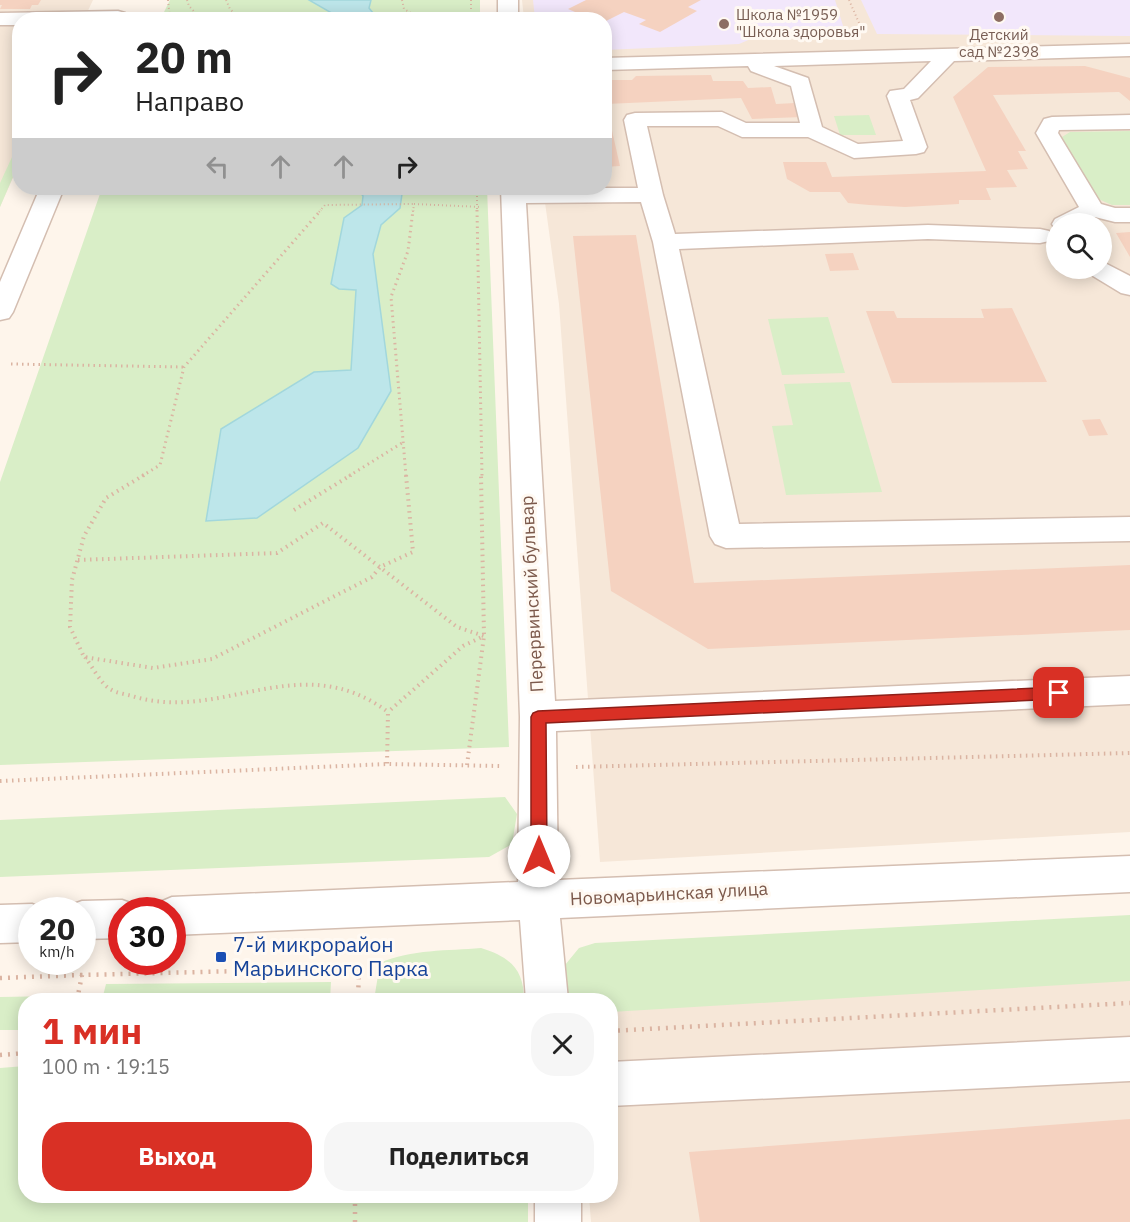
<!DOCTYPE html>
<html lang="ru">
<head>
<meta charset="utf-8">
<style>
  body { margin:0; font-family:"IBM Plex Sans",sans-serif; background:#f6f6f6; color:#222; height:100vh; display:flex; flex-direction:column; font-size:22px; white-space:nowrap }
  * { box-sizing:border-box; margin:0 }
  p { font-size:20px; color:#767676 }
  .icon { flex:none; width:33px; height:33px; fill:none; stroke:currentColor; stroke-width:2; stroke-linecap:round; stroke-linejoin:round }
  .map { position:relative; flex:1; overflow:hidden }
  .panel { position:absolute; left:18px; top:993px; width:600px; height:210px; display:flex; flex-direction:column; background:#fff; border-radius:24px; box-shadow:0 3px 15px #0003 }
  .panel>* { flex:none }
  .guide { position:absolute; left:12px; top:12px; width:600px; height:183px; border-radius:24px; box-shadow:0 3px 15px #0003; background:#fff; color:#222; overflow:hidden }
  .fabs { position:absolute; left:1046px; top:213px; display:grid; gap:12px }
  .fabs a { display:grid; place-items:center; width:66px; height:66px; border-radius:50%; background:#fff; box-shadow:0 3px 15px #0003; font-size:30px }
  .speed { position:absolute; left:18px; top:897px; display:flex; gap:12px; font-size:30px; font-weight:700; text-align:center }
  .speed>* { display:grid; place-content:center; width:78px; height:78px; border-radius:50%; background:#fff; box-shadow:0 3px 15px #0003; line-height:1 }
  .speed small { font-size:15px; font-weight:400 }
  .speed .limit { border:9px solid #d22; background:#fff; color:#111 }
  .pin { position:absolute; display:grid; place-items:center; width:51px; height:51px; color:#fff; margin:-26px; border-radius:12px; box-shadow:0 3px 9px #0006 }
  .me { position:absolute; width:66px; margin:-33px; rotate:0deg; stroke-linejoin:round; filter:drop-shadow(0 0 4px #0008) }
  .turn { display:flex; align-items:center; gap:21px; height:126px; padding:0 24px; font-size:27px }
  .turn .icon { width:78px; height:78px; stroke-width:2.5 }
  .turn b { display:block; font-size:42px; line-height:51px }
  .lanes { display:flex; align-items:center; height:57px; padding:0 24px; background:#0003; justify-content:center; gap:30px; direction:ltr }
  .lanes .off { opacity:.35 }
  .round { display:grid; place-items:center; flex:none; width:63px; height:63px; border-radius:24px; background:#f6f6f6 }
  .summary { display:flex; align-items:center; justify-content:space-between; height:102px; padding:0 24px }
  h1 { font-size:36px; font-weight:700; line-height:45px; color:#d93025 }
  .cta { display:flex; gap:12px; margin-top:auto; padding:12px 24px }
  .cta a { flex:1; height:69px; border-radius:24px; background:#d93025; color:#fff; font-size:24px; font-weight:700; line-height:69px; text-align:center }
  .cta a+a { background:#f6f6f6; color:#222 }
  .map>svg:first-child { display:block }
  .residential { fill:#f6e7d8; fill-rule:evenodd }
  .education { fill:#f2e7fb }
  .green { fill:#d9eec7 }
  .water { fill:#bde6ea; stroke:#a2d7dc; stroke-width:1.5 }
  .building { fill:#f5d2c0 }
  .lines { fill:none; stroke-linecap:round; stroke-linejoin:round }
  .minor-casing { stroke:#d4beb1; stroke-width:3 }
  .path-far3 { stroke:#dbb4a2; stroke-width:2; stroke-dasharray:1 3; stroke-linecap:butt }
  .path-far2 { stroke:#dbb4a2; stroke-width:3; stroke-dasharray:1.5 4; stroke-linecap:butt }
  .path-far1 { stroke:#dbb4a2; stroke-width:4; stroke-dasharray:1.5 4.5; stroke-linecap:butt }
  .path { stroke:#dbb4a2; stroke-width:4.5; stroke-dasharray:2 6; stroke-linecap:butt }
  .minor { fill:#fff; fill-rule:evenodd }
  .route { fill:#d93025; stroke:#8d1f18; stroke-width:1.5 }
  .education-dot { fill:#8d6e63; stroke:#fff9f2; stroke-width:2 }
  .transit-dot { fill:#1a4fb4; stroke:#fff9f2; stroke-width:2 }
  .labels { text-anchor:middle; stroke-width:6; stroke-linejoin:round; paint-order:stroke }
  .far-education-label { font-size:15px; fill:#785e54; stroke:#fff9f2; text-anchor:start }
  .street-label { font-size:18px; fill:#7c594b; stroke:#fff9f2 }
  .near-transit-label { font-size:21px; fill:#164399; stroke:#fff9f2; text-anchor:start }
</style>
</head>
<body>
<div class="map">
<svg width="1130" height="1222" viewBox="0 0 1130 1222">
  <rect width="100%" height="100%" fill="#fef5eb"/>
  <path class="residential" d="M0,0H93L84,19L20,20L19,164L0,207Z
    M522,0H1130V832L600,862L559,304L543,188H604V20L524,19ZM1056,224H1101V268H1056Z
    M1130,939V1222H591L589,1196H610V1000Z"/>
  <path class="education" d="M533,0H835L844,29L769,31L739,44L605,50L604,20L535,19Z
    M861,0H1130V36L877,34Z"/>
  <path class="green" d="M170,0H480V19L160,20Z
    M869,115L876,135H840L834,116Z
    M1130,131V205H1112L1096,198L1062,137L1070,132Z
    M19,142V163L0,207V183Z
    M102,188H487L509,747L0,765V482Z
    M828,317L845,373L782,375L768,319Z
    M850,382L882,492L786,495L772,426L793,425L784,384Z
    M505,797L517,814L512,844L489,857L0,877V820Z
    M1130,915V981L611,1012L610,1000H568L565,965L579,948L595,943Z
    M481,948C510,957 524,969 524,1000H374L380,963C411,949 448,951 481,948Z
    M331,982L330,1000H102L106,984Z
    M58,996L57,1000H26L25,1030H0V997Z
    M25,1066L26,1196H528V1222H0V1068Z"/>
  <path class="water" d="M309,0H371L369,8L378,19H342Z
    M357,188H391L402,194L400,208L381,225L373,254L391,391L358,448L257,518L206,521L221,429L314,372L351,370L356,290L339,289L331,284L344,218L362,205L363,196Z"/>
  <path class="building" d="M0,0H41L38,5H32L30,9H0L2,5H0Z
    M586,0H701L688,7L697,11L660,32L639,24L646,20L624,12L604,22V20H594L568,9Z
    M1085,66L1130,78V101L1119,92L993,95L1026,151H1018L1028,169L1007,170L1017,187L986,188L991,200H959V204L905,207L869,205L848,203L840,192H810L787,179L783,162H826L832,177L986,171L953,97L988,67Z
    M711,75L713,81H743L748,88L771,87L776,104L795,103L803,117L752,119L741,98L606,104L620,166L604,167V89H609L610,80H632L636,76Z
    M1130,232V257L1116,233Z
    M636,235L694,583L1130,565V630L708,649L611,591L573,236Z
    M853,253L859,270L830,271L825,254Z
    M1012,308L1047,382L892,383L866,311H894L897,318H984L981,309Z
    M1100,419L1108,435L1089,436L1082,420Z
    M1130,1119V1222H700L689,1152Z"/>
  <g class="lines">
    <g class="minor-casing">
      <path id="minor" d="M498,0H518V20H498Z
        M118,11L125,13L128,17L126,20H20V25H0V13Z
        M1130,44V56L954,61L918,98L910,100L927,147L924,152L916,154L854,158L808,137H742L718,126H647L663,195L675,234L928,225L1040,229L1049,231L1052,236L1049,241L1040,243L928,239L679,249L739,524L1130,517V541L726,548L715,544L710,536L653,242L641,202L526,203L555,701L1130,676V704L556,731L558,880L1130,856V892L560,918L568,1000H526L520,920L172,935V910H154L158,903L172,897L518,882L520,717L501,188H638L624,120L627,115L635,113L722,112L746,123H800L791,86L751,71L748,66L604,70V58ZM931,61L904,89L890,91L887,96L903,141L858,144L822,127L808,78L774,66Z
        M1130,115V129L1059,130L1058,133L1101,204L1115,208H1130V222H1115L1095,217L1083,224H1056L1055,229L1052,224L1055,219L1079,207L1036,133L1044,119L1052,117Z
        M40,188H64L13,312L9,318L0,320V282Z
        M1101,261L1130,276V295L1121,293L1088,273L1085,268H1101Z
        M122,900L136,905L138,910H122V938L82,939V910H66L68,906L82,901Z
        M32,904L47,910H32V942L0,943V905Z
        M1130,1037V1081L610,1106V1062Z
        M535,1196H581V1222H535Z"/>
    </g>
    <path class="path-far3" d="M168,0L170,20
      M187,0L189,6L202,20
      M226,0L230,9L241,20
      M402,0L404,9L423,20
      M471,0V20
      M849,0L863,32
      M477,188V212
      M414,204L481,207
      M319,212L325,205L414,204
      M413,212L414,204"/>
    <path class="path-far2" d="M477,210L482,476
      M11,364L184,367
      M142,476L160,465L184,367L321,210
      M349,476L402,443
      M406,476L391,297L408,251L413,210"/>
    <path class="path-far1" d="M144,475L106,498L84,536L72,580L70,627L84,657L153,668L212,659L372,577L380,567L413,552L406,475
      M294,510L351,475
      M78,560L277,553L323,523L457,627L484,636L463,646L388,712
      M85,657C92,666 101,684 110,689C116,693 125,694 132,696C222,724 299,646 388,712L387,764
      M467,765L484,636L481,475
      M576,767L1130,753
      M0,781L387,764L500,766"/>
    <path class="path" d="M0,978L82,975
      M77,1000L82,975L359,968L358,1000
      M610,1031L1130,1003
      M0,1055L26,1053
      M355,1196V1222"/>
    <use href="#minor" class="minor"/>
  </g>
  <path class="route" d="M1059,687L1064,689L1066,693L1064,697L1059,699L546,723L547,856L545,861L539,863L533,861L531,856V717L533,713L538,711Z"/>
  <g class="education-dot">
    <circle cx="999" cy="17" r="6"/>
    <circle cx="724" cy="24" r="6"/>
  </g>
  <rect class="transit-dot" x="215" y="951" width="12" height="12" rx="3"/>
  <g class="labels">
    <g class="far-education-label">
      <text x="736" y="20">Школа №1959<tspan x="736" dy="17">"Школа здоровья"</tspan></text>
      <text x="999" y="40" text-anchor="middle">Детский<tspan x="999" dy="17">сад №2398</tspan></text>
    </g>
    <g class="street-label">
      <text transform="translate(532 594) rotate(-93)" y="6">Перервинский бульвар</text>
      <text transform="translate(669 894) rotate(-3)" y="6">Новомарьинская улица</text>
    </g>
    <g class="near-transit-label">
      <text x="233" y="952">7-й микрорайон<tspan x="233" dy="24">Марьинского Парка</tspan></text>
    </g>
  </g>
</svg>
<div class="fabs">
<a><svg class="icon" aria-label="search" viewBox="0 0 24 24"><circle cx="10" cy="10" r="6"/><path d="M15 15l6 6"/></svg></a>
</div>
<div class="speed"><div>20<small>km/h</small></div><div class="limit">30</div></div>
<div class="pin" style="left:1059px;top:693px;background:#d93025"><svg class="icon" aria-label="arrive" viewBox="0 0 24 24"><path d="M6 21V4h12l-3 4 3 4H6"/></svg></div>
<svg class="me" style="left:539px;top:856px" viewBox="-20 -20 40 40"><circle r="19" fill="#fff"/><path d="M0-13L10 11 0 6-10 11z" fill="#d93025"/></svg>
<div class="guide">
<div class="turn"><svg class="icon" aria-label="right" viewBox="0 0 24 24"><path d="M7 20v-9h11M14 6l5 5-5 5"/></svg><div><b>20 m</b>Направо</div></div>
<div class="lanes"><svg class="icon off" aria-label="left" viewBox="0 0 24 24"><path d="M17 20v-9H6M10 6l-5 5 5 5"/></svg><svg class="icon off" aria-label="ahead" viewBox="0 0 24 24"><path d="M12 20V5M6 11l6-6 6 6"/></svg><svg class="icon off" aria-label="ahead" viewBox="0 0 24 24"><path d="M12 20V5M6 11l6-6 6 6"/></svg><svg class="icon" aria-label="right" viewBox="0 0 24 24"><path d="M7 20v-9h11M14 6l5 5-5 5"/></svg></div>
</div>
<section class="panel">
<div class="summary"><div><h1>1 мин</h1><p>100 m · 19:15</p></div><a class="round"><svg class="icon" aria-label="close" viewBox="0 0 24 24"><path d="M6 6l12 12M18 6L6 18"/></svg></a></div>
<div class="cta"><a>Выход</a><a>Поделиться</a></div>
</section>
</div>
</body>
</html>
